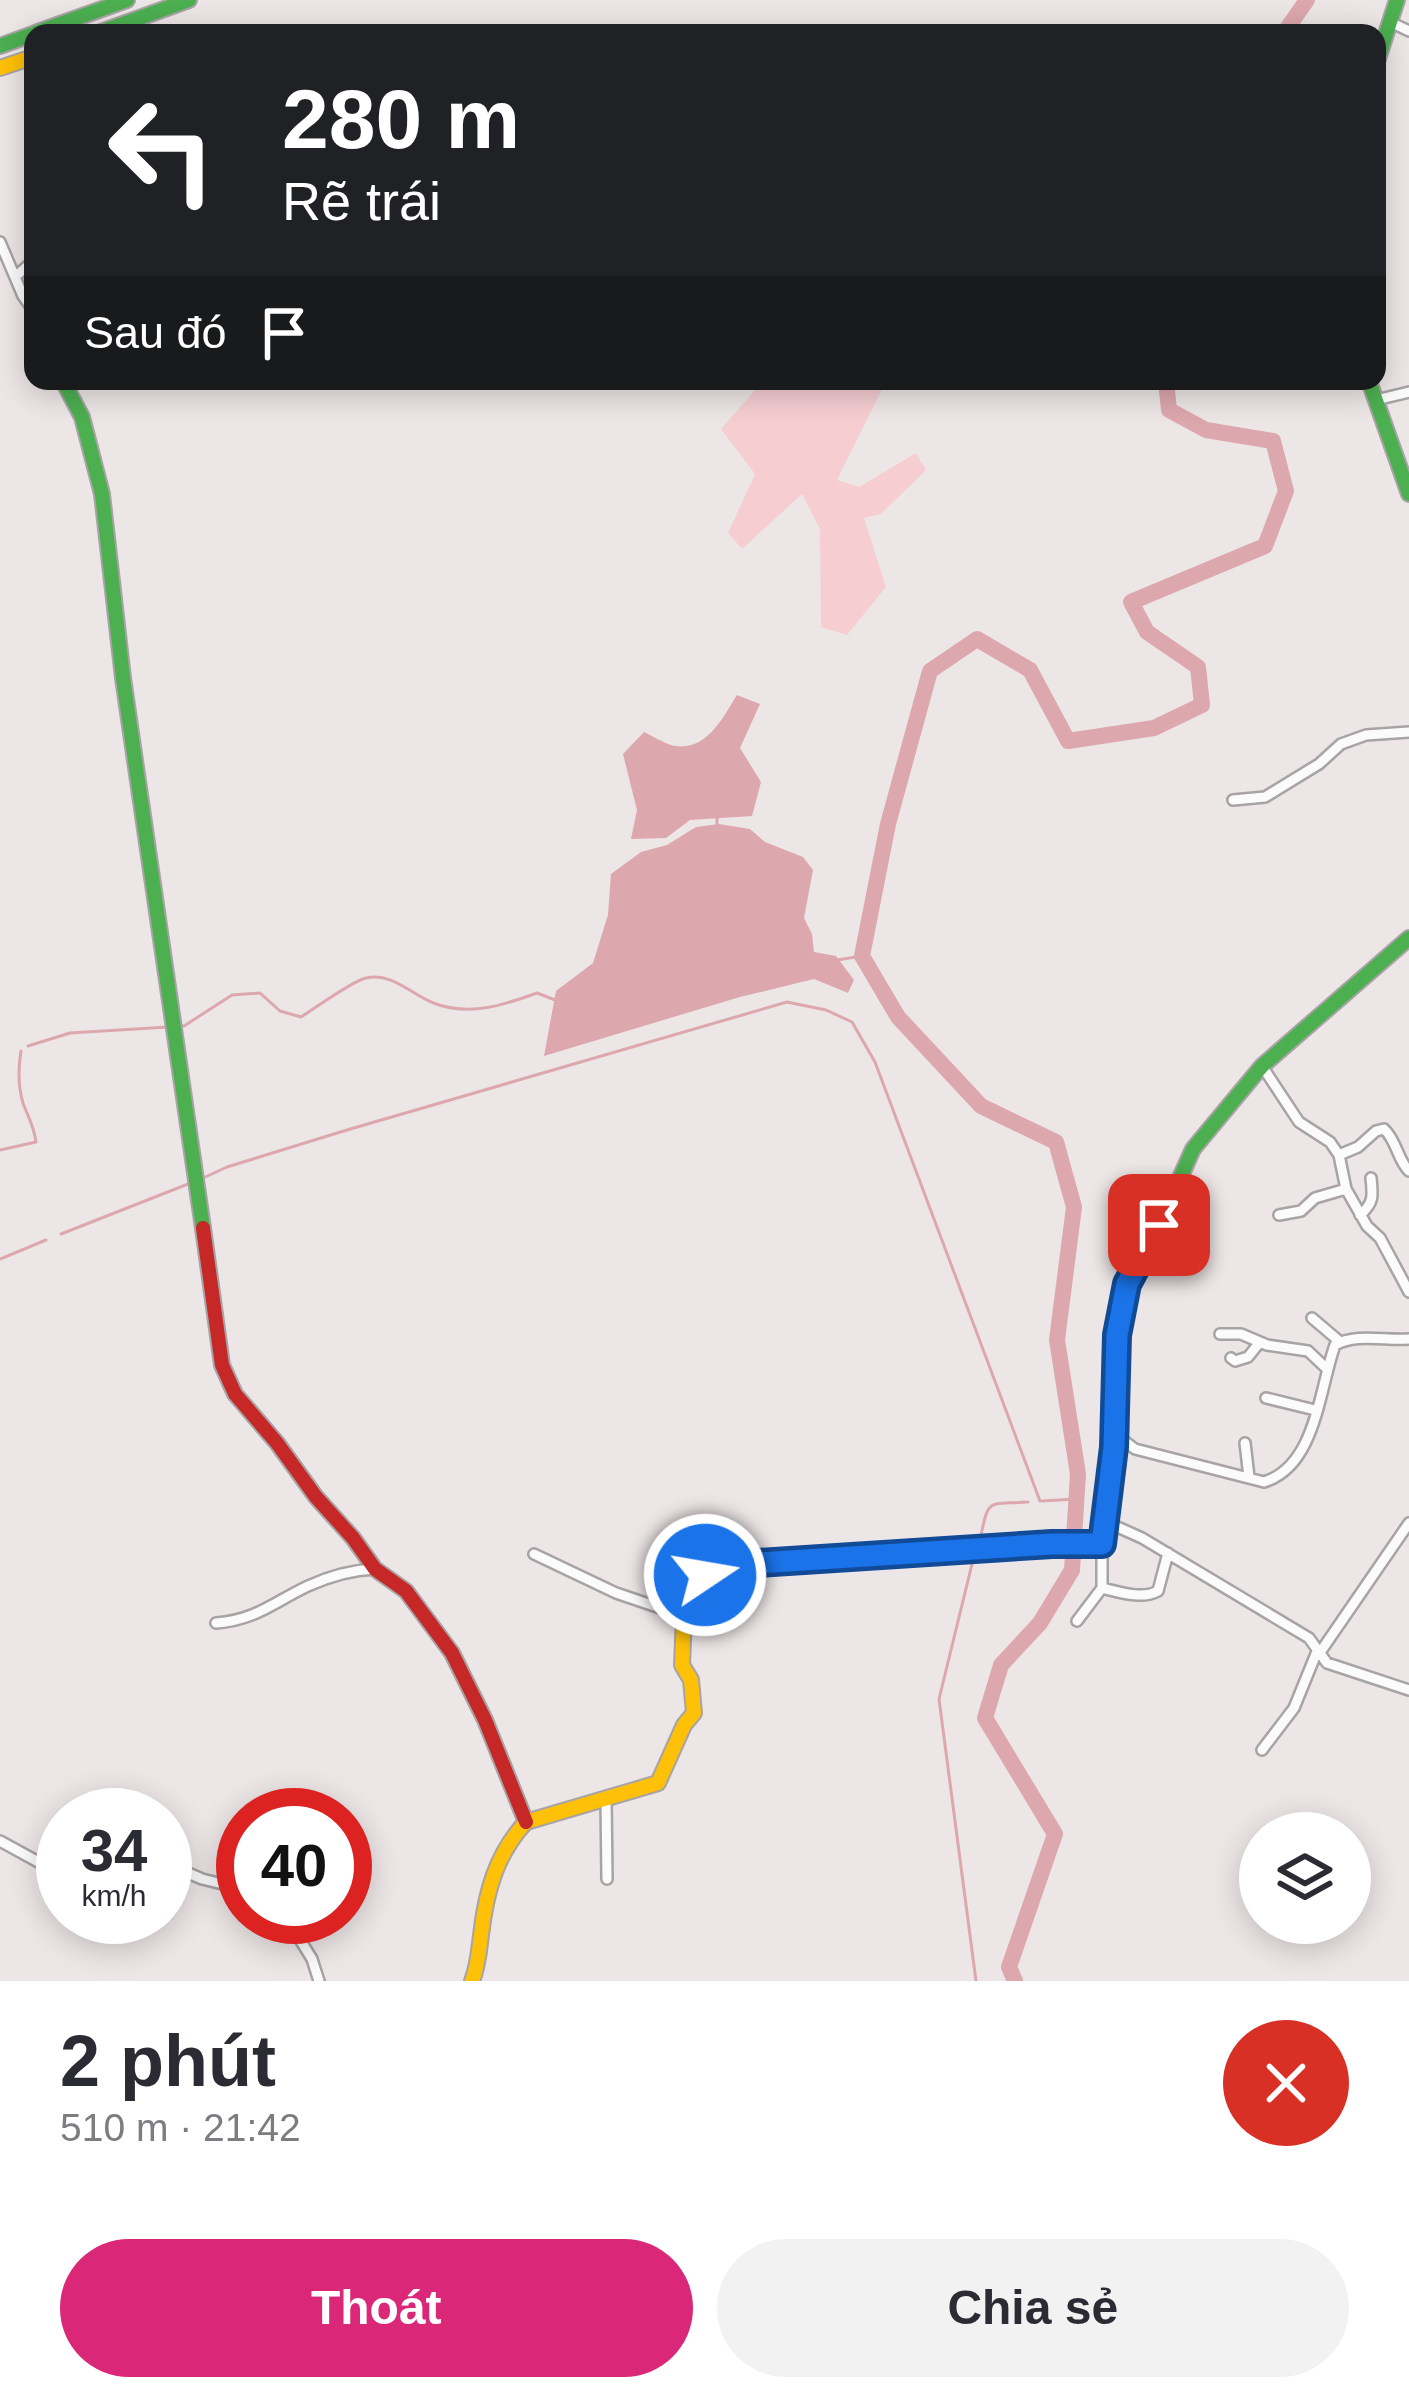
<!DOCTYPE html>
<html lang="vi">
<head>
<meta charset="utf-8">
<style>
  body { margin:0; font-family:Arial,sans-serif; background:#f2f2f3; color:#2b2b33; height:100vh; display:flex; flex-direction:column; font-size:45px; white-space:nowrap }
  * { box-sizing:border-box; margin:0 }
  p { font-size:39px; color:#7c7c81 }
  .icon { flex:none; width:66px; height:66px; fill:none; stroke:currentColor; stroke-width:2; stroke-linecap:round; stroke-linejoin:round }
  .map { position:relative; height:1981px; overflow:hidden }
  .details { display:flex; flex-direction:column; background:#fff; flex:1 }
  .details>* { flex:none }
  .banner { position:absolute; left:24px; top:24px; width:1362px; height:366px; border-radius:24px; box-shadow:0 6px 30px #0003; background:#202124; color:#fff; overflow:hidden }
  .tools { position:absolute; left:1239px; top:1812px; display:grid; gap:24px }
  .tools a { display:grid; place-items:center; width:132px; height:132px; border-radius:50%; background:#fff; box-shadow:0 6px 30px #0003; font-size:60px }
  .speed { position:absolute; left:36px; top:1788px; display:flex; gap:24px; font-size:60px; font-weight:700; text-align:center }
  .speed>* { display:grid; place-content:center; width:156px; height:156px; border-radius:50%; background:#fff; box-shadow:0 6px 30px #0003; line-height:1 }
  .speed small { font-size:30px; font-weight:400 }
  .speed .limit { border:18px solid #d22; background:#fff; color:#111 }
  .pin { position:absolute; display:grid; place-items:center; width:102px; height:102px; color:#fff; margin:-51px; border-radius:24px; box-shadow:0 6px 18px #0006 }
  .me { position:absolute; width:132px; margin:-66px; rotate:78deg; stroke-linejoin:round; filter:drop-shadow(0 0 9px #0008) }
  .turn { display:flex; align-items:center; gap:42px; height:252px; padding:0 60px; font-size:54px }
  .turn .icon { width:156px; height:156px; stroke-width:2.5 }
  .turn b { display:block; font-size:84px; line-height:102px }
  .then { display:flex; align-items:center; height:114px; padding:0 60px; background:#0003; gap:24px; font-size:45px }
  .round { display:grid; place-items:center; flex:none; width:126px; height:126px; border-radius:63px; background:#f2f2f3 }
  .headline { display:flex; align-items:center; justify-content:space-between; height:204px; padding:0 60px }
  h1 { font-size:72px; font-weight:700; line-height:90px }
  .cta { display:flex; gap:24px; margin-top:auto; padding:24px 60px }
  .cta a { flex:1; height:138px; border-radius:72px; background:#db2777; color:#fff; font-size:48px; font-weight:700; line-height:138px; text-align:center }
  .cta a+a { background:#f2f2f3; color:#2b2b33 }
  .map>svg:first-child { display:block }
  .green { fill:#f6ced2 }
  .water { fill:#dda7ae }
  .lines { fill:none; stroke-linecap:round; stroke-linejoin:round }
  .stream { stroke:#dda7ae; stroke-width:3 }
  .river { stroke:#dda7ae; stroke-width:16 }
  .street-casing { stroke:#a8a3a4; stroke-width:14 }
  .fast-casing { stroke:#a8a3a4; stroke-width:18 }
  .slow-casing { stroke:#a8a3a4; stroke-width:18 }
  .jam-casing { stroke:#a8a3a4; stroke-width:18 }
  .street { stroke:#fcfbfb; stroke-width:9 }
  .fast { stroke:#4caf50; stroke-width:14 }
  .slow { stroke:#ffc107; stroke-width:14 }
  .jam { stroke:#c62828; stroke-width:14 }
  .route-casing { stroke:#114b97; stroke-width:30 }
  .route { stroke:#1a73e8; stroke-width:21 }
</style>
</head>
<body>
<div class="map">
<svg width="1409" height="1981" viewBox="0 0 1409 1981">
  <rect width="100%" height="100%" fill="#ede6e7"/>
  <path class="green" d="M754,381H886L837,480L859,487L916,453L926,470L881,514L864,518L886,587L847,635L821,627L820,529L802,494L742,549L728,533L755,474L721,429L757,388Z"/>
  <path class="water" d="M737,695L760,704L740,748L761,782L752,816L690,820L666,838L631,839L637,810L623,754L644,732C652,736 662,742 671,745C705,754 722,719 737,695Z
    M719,824L750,829L765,842L803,857L813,870L804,918L812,934L814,952L836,956L854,980L848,993L814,979L740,997L544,1056L556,991L593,963L608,915L611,874L641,852L667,845L696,827Z"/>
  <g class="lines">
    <path class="stream" d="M717,817V824
      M837,960L862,956
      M178,1026H184L232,995L260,993L280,1011L301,1017C316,1008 350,982 366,978C394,972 412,996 436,1004C471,1016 504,1005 537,993L555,1000
      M28,1046L70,1033L168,1027
      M0,1150L36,1142C34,1126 28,1117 23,1103C18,1086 18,1069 21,1051
      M203,1178L227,1167L347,1130L787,1002L826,1010L852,1022L875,1062L1040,1501
      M61,1234L188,1184
      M0,1259L46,1240
      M1042,1501L1076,1499
      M980,1540C989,1497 986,1505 1028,1502
      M973,1560L939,1699L976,1981"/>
    <path class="river" d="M1284,33L1307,0
      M1015,1981L1009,1967L1055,1834L985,1718L1001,1665L1040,1623L1072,1570L1078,1474L1057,1340L1074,1207L1056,1142L981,1106L898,1017L862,956L888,824L930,671L977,639L1030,670L1068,741L1154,728L1202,705L1198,667L1147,632L1131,602L1265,546L1286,491L1273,441L1206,430L1169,410L1166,381"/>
    <g class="street-casing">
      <path id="street" d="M1390,22L1409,31
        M0,242L23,296L33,310
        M15,277L33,261
        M1376,400L1409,392
        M1233,800L1265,797L1319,764L1341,744L1366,735L1409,732
        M1262,1066L1299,1122L1330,1142L1339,1155L1346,1189L1367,1226L1380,1238L1409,1292
        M1339,1155L1358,1147L1376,1131L1384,1129C1397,1141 1397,1159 1409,1171
        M1279,1215L1301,1211L1315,1198L1346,1189
        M1360,1215C1374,1203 1373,1196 1371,1178
        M1312,1318L1339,1341
        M1220,1334H1241L1267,1345L1308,1351L1326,1368
        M1231,1358L1235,1361L1248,1357L1260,1342
        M1266,1398L1315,1410
        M1115,1434L1135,1449L1264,1482C1316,1466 1319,1390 1335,1345C1356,1333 1385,1341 1409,1339
        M1245,1443L1249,1477
        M1104,1521L1142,1538L1309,1638L1327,1663L1409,1690
        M701,1541L705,1575
        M1102,1544V1588C1119,1592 1142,1600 1158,1591L1168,1553
        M534,1554L616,1593L684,1616
        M1077,1621L1102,1588
        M216,1623C256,1620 274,1602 308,1586C330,1576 351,1570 375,1569
        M1321,1651L1409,1523
        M1262,1750L1294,1708L1318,1649
        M606,1798L607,1879
        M0,1841L42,1864L63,1872
        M165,1863L202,1879L243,1889
        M286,1917L312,1959L319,1981"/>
    </g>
    <g class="fast-casing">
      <path id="fast" d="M35,33L127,0
        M98,33L189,0
        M0,46L33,34
        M1377,62L1397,0
        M63,381L82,417L102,494L123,678L203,1228
        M1369,381L1409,494
        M707,1574L742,1564L1051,1543L1102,1544L1114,1447L1116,1335L1128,1284L1159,1225L1193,1149L1262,1066L1409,938"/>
    </g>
    <g class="slow-casing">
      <path id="slow" d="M0,68L33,57
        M472,1981C478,1966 479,1951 481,1935C486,1892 496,1854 526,1822L658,1783L684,1725L694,1713L691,1680L682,1665L684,1616L707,1574"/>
    </g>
    <g class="jam-casing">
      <path id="jam" d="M203,1228L222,1365L235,1394L277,1443L316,1497L353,1538L375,1569L406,1591L452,1653L485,1720L526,1822"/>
    </g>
    <use href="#street" class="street"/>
    <use href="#fast" class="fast"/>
    <use href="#slow" class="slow"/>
    <use href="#jam" class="jam"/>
  </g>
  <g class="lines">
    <g class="route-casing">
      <path id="route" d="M705,1575L742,1564L1052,1544H1102L1114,1447L1117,1335L1127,1284L1159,1225"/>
    </g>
    <use href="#route" class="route"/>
  </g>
</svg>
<div class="tools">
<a><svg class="icon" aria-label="layers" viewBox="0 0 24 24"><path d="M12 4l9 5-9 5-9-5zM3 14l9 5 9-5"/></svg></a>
</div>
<div class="speed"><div>34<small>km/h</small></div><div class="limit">40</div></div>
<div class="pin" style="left:1159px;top:1225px;background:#d93025"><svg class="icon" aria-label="arrive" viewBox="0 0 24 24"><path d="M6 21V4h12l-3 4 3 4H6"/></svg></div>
<svg class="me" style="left:705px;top:1575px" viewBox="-20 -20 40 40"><circle r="17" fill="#1a73e8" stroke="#fff" stroke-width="3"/><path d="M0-11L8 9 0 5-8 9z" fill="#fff"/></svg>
<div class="banner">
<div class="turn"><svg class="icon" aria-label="left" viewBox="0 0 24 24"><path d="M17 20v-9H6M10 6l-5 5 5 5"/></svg><div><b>280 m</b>Rẽ trái</div></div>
<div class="then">Sau đó<svg class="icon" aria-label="arrive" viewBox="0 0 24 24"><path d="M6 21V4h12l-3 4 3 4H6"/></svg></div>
</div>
</div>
<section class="details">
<div class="headline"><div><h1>2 phút</h1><p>510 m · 21:42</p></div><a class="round" style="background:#d93025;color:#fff"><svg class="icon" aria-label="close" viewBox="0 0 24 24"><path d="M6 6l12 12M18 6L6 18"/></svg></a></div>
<div class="cta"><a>Thoát</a><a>Chia sẻ</a></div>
</section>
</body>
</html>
